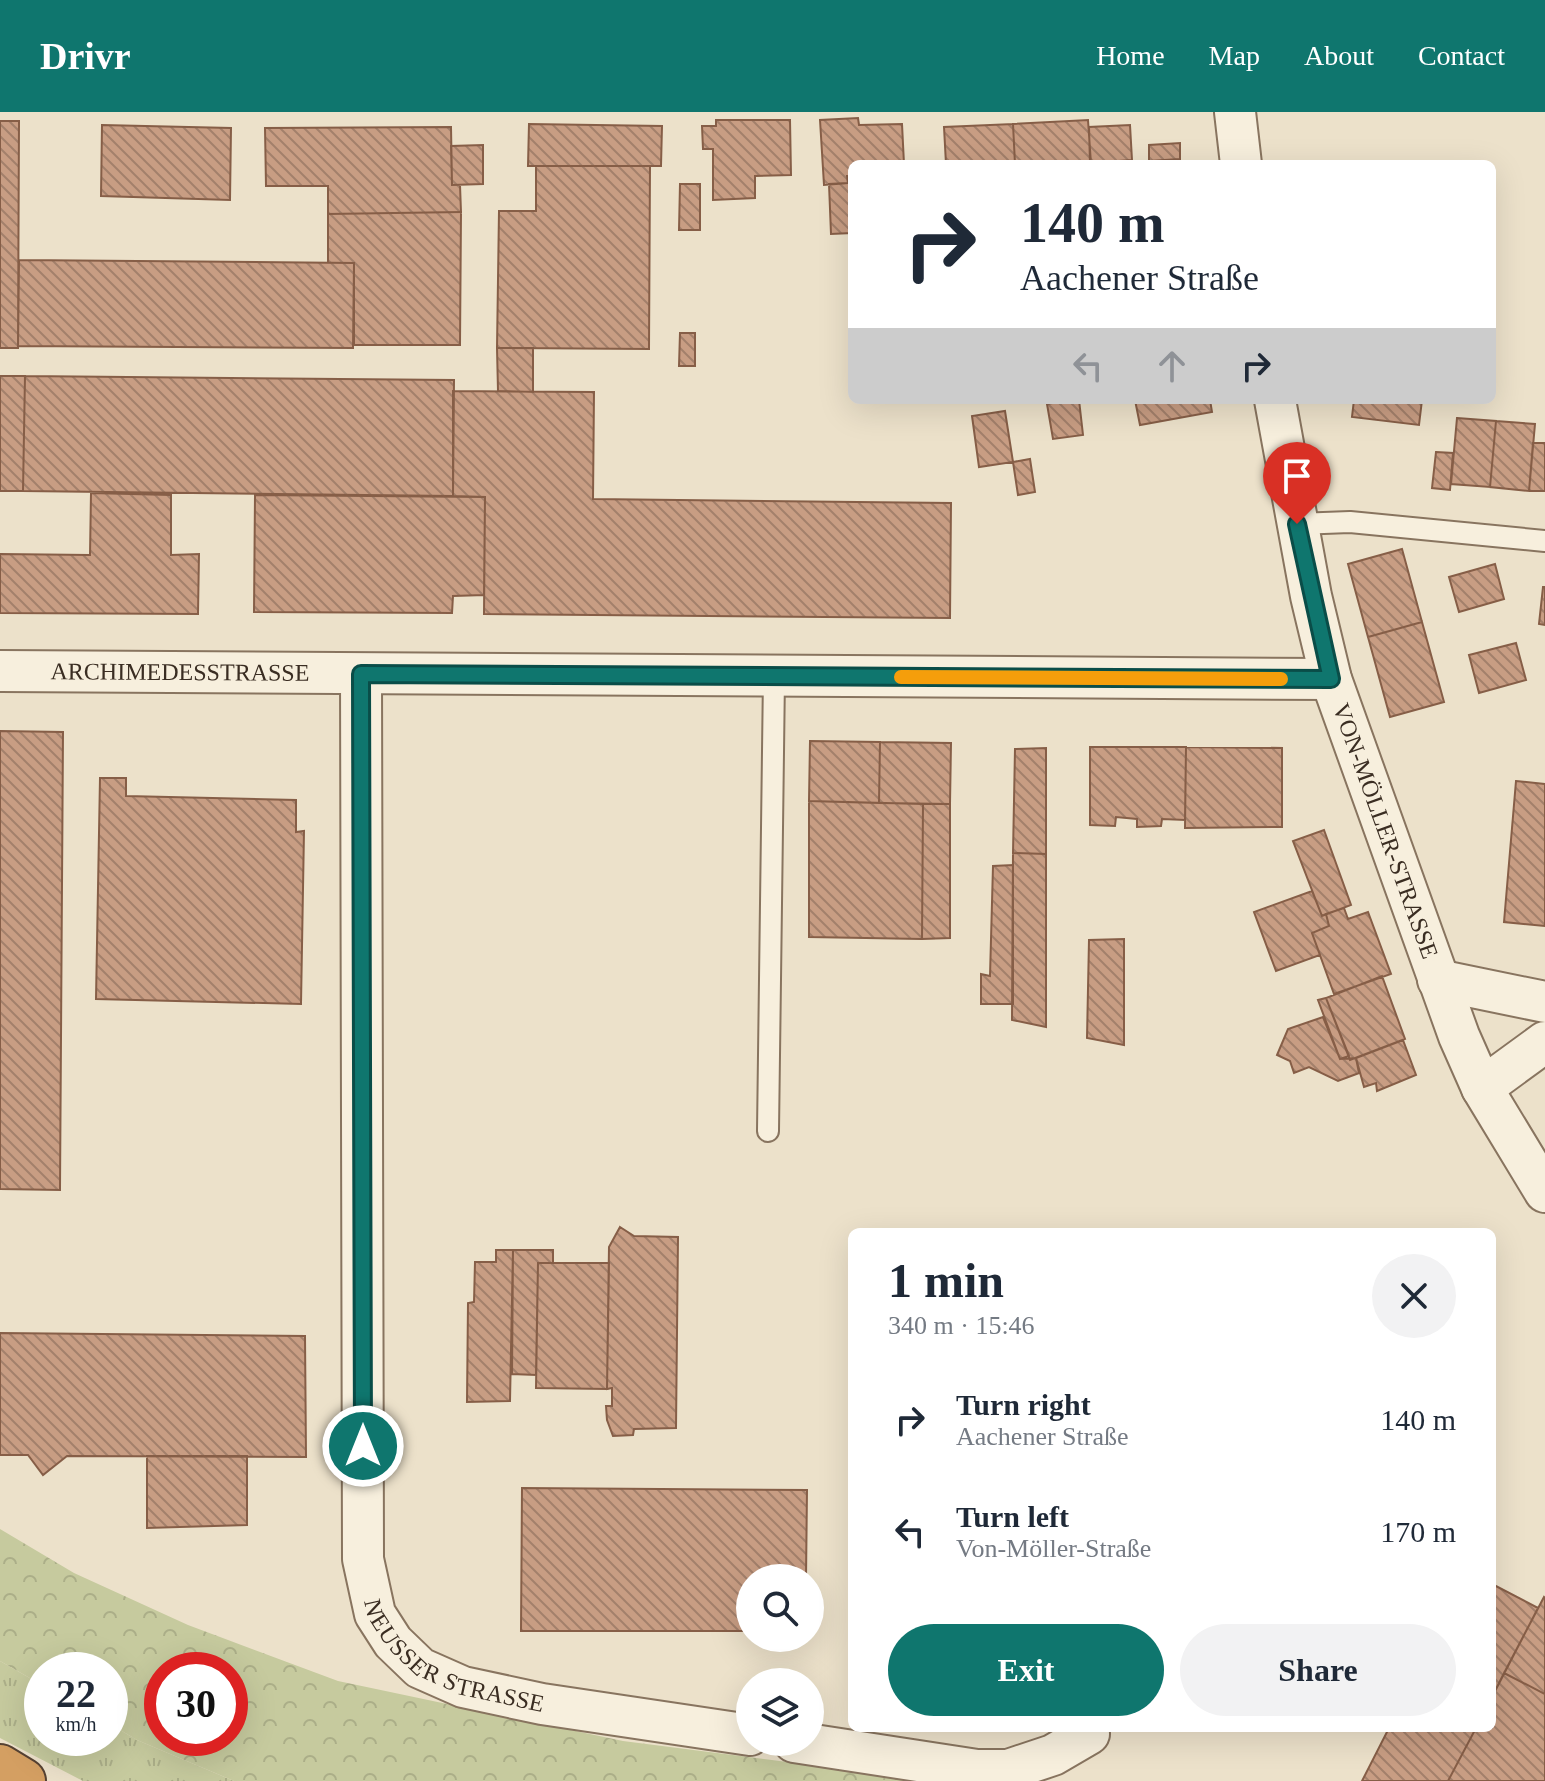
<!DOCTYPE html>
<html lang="en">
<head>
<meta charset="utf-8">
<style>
  body { margin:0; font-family:Georgia,serif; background:#f2f2f3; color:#1f2937; height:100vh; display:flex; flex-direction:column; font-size:30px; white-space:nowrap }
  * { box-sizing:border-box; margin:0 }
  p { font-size:26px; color:#747a83 }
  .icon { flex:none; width:44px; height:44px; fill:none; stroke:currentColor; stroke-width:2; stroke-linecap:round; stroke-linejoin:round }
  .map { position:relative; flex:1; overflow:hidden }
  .side { position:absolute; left:848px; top:1116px; width:648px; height:504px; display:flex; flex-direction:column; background:#fff; border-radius:12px; box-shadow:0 8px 32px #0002 }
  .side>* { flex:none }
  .top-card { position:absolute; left:848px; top:48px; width:648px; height:244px; border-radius:12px; box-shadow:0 8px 32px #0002; background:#fff; color:#1f2937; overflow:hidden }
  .fabs { position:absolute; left:736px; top:1452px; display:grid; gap:16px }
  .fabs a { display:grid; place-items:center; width:88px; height:88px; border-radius:50%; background:#fff; box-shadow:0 8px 32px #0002; font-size:40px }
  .speed { position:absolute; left:24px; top:1540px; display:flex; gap:16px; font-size:40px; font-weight:700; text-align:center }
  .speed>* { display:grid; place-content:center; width:104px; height:104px; border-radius:50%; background:#fff; box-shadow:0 8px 32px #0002; line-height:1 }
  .speed small { font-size:20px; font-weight:400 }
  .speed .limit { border:12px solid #d22; background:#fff; color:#111 }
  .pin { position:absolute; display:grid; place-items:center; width:68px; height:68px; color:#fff; margin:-82px -34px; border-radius:50% 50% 50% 0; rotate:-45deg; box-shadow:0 0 8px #0007 }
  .pin .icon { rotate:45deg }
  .me { position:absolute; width:88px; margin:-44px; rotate:0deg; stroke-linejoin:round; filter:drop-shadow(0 0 6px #0008) }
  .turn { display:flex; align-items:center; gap:28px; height:168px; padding:0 40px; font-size:36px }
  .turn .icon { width:104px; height:104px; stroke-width:2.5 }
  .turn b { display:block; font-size:56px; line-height:68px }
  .lanes { display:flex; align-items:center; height:76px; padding:0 40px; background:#0003; justify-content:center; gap:40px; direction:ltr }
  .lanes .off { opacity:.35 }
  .round { display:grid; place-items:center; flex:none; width:84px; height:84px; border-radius:42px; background:#f2f2f3 }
  .head { display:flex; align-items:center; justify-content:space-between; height:136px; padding:0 40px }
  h1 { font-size:48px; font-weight:800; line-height:60px }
  .action { display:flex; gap:16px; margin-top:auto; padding:16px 40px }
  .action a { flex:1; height:92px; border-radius:48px; background:#0f766e; color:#fff; font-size:32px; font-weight:800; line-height:92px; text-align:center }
  .action a+a { background:#f2f2f3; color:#1f2937 }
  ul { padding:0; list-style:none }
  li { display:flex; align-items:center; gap:24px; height:112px; padding:0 40px }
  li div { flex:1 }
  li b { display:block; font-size:30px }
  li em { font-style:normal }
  header { display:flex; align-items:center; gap:48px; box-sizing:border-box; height:112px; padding:0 40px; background:#0f766e; color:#fff }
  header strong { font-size:38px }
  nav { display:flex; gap:44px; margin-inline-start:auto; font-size:28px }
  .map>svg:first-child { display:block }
  .grass { fill:url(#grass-tufts) }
  .forest { fill:url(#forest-crowns); fill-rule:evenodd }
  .building { fill:url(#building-back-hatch); stroke:#865e47; stroke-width:2 }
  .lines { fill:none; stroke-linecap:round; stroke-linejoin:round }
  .lane-casing { stroke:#88745f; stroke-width:24 }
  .street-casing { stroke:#88745f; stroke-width:44 }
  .highway-casing { stroke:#564233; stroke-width:48 }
  .lane { stroke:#f7efdd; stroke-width:20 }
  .street { stroke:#f7efdd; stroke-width:40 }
  .highway { stroke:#d49f62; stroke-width:44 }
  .route-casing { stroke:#0a4d48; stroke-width:20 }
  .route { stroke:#0f766e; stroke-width:14 }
  .slow { stroke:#f59e0b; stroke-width:14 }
  .labels { text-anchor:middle; stroke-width:7; stroke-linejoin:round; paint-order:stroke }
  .street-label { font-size:24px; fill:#3a2d22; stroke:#f4ecd9 }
</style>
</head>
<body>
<header>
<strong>Drivr</strong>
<nav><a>Home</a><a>Map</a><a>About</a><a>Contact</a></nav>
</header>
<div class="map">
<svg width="1545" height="1669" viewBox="0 0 1545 1669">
  <defs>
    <pattern id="grass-tufts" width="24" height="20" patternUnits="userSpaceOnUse" patternTransform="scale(2)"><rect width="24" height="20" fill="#c6ca9e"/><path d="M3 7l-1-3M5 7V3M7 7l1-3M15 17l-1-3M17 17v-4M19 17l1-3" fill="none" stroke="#abae88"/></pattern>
    <pattern id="forest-crowns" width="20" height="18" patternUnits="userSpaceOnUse" patternTransform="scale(2)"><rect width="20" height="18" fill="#c6ca9e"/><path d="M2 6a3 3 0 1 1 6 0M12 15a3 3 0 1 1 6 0" fill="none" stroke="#abae88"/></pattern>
    <pattern id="building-back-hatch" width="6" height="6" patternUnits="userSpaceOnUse" patternTransform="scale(2)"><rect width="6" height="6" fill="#c89d83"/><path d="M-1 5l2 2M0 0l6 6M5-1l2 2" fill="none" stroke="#a3806b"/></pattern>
  </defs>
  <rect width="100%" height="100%" fill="#ece1ca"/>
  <path class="grass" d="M0,1549L42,1573V1626H110V1612L137,1628L234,1669H83L0,1626Z"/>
  <path class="forest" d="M0,1417L74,1461L188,1513L338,1569L623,1629L935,1669H234L137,1628L110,1612V1558H42V1573L0,1549ZM162,1558H230V1626H162Z"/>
  <path class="building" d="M858,6L859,13L902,12L904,52H852V64H847L848,71L824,73L820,8Z
    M716,8H790L791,63L755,64V86L713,88V37H703L702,14H716Z
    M1088,8L1091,52H1015L1013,12Z
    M0,9H19L18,236H0Z
    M529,12L662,14L661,54H528Z
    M1013,12L1015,52H946L944,15Z
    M102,13L231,16L230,88L101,84Z
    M1130,13L1132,48L1090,51L1089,15Z
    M451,15L452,73H460L461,100L328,102V74H266L265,16Z
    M1180,31V47L1149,49V33Z
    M483,33V72L452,73L451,34Z
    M536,54H650L649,237L497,236L499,99H536Z
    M847,64H852V121L831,122L829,72L848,71Z
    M680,72H700V118H679Z
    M461,100L460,233H354V151H328V102Z
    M19,148L354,151L353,236L18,234Z
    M680,221H695V254H679Z
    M497,236H533V280L498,279Z
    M0,264H25L23,379H0Z
    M25,264L454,268L453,384L23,379Z
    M453,279L594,280L593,387L951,391L950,506L484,502L485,385L453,384Z
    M1069,288H1079L1083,323L1053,327L1047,292Z
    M1135,288H1210L1212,300L1140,313Z
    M1354,288H1422L1419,313L1352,305Z
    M1005,299L1013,350L979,355L972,304Z
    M1457,306L1496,309L1490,375L1451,372Z
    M1496,309L1535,312L1529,379L1490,375Z
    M1533,331H1545V379H1529Z
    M1436,340L1453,341L1450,378L1432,376Z
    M1030,347L1035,380L1018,383L1013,350Z
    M91,381L171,383V443L199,442L198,502L0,501V442L90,443Z
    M255,383L485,385L484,483L453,484L452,501L254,500Z
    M1402,437L1422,510L1368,525L1348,452Z
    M1495,452L1504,487L1459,500L1449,465Z
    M1543,475H1545V513L1539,512Z
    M1422,510L1444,590L1390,605L1368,525Z
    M1516,531L1526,568L1479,581L1469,543Z
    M0,619L63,620L60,1078L0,1077Z
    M810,629L880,630L879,691L809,689Z
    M880,630L951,631L950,692L879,691Z
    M1090,635H1186L1185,708L1162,707L1161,714L1137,715V707L1116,705L1115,714L1090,713Z
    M1186,635L1282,636V715L1185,716Z
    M1046,636V742L1013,741L1015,637Z
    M100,666H126V684L296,688V720L304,719L301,892L96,887Z
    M1516,669L1545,672V814L1504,810Z
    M809,689L923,692L922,827L809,825Z
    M923,692H950V826L922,827Z
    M1324,718L1351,793L1322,804L1293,729Z
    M1013,741L1046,742V915L1012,908Z
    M1013,753V892H981V862L990,864L993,754Z
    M1312,779L1322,804L1326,802L1329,814L1312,821L1320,843L1276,859L1254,800Z
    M1344,796L1348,807L1368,800L1391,862L1334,882L1312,821L1329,814L1326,802Z
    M1124,827V933L1087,926L1089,828Z
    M1382,864L1405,927L1350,948L1326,886Z
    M1326,886L1349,944L1340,947L1318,888Z
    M1323,905L1340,947L1356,946L1359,961L1338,969L1309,955L1294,961L1290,949L1277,943L1288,917Z
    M1403,928L1416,963L1377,979L1376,971L1364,975L1356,946Z
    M620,1115L634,1124L678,1125L676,1316L634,1317L633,1323L613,1324L607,1308L606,1294H612V1276L607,1277L609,1135Z
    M496,1138H513L510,1289L467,1290L468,1191L474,1190L475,1150H496Z
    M513,1138H553V1151H538L536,1263L512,1262Z
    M538,1151H609L607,1277L536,1276Z
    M0,1221L305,1224L306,1345L67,1344L43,1363L28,1343H0Z
    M147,1344H247V1413L147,1416Z
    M522,1376L807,1378L806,1466H750V1519H521Z
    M1492,1472L1538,1496L1492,1585Z
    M1544,1485L1545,1486V1582L1504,1561Z
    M1504,1561L1545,1582V1669H1448L1476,1616H1492V1585Z
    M1389,1616H1476L1448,1669H1362Z"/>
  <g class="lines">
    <g class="lane-casing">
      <path id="lane" d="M1297,412L1350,410L1545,429
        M768,1019L774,564"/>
    </g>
    <g class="street-casing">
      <g id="street">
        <path d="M1235,0L1241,52"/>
        <path id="s1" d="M1275,288L1311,484L1331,567L1459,924L1482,976L1545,1080"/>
        <path id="s2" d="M0,559L1331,567"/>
        <path id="s3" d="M361,562L363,1447L375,1502L393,1530L420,1556L463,1575L542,1592L750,1623"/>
        <path d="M1438,868L1545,890"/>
        <path d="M1482,976L1545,930"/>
        <path d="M794,1630L977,1658H1008L1053,1643L1089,1622"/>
      </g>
    </g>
    <g class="highway-casing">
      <path id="highway" d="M0,1655L23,1669"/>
    </g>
    <use href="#lane" class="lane"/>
    <use href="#street" class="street"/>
    <use href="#highway" class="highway"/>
  </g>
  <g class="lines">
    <g class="route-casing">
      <path id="route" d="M363,1334L361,562L1331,567L1297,412"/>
    </g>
    <use href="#route" class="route"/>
    <path class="slow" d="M901,565L1281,567"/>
  </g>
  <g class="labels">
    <g class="street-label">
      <text dy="8" stroke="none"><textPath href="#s2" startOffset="180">ARCHIMEDESSTRASSE</textPath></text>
      <text dy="8" stroke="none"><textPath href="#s1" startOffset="446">VON-MÖLLER-STRASSE</textPath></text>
      <text dy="8" stroke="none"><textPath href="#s3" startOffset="1034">NEUSSER STRASSE</textPath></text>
    </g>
  </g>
</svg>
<div class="fabs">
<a><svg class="icon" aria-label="search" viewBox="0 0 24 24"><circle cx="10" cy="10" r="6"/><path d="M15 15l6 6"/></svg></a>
<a><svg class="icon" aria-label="layers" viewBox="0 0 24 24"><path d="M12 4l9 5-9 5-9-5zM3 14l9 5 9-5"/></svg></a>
</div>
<div class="speed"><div>22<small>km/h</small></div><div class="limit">30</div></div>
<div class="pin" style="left:1297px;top:412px;background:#d93025"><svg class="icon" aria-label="arrive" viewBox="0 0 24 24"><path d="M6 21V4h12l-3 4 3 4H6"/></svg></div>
<svg class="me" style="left:363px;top:1334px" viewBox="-20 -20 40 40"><circle r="17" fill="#0f766e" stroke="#fff" stroke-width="3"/><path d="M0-11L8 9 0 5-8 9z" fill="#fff"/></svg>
<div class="top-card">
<div class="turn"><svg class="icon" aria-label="right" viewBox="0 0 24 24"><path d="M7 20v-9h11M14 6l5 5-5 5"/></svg><div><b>140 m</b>Aachener Straße</div></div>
<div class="lanes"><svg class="icon off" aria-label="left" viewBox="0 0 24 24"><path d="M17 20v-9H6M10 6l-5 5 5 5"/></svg><svg class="icon off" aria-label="ahead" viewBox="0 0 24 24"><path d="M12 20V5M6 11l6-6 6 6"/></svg><svg class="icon" aria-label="right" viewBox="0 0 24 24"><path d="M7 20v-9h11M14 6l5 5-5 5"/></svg></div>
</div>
<section class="side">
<div class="head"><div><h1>1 min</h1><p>340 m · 15:46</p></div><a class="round"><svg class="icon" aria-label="close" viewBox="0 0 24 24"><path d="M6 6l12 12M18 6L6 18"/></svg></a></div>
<ul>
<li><svg class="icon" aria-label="right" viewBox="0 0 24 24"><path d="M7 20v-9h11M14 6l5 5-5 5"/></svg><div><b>Turn right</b><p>Aachener Straße</p></div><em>140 m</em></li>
<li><svg class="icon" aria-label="left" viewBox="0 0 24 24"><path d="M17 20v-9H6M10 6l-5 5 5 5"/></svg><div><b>Turn left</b><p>Von-Möller-Straße</p></div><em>170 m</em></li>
</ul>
<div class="action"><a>Exit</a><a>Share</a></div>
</section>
</div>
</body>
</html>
